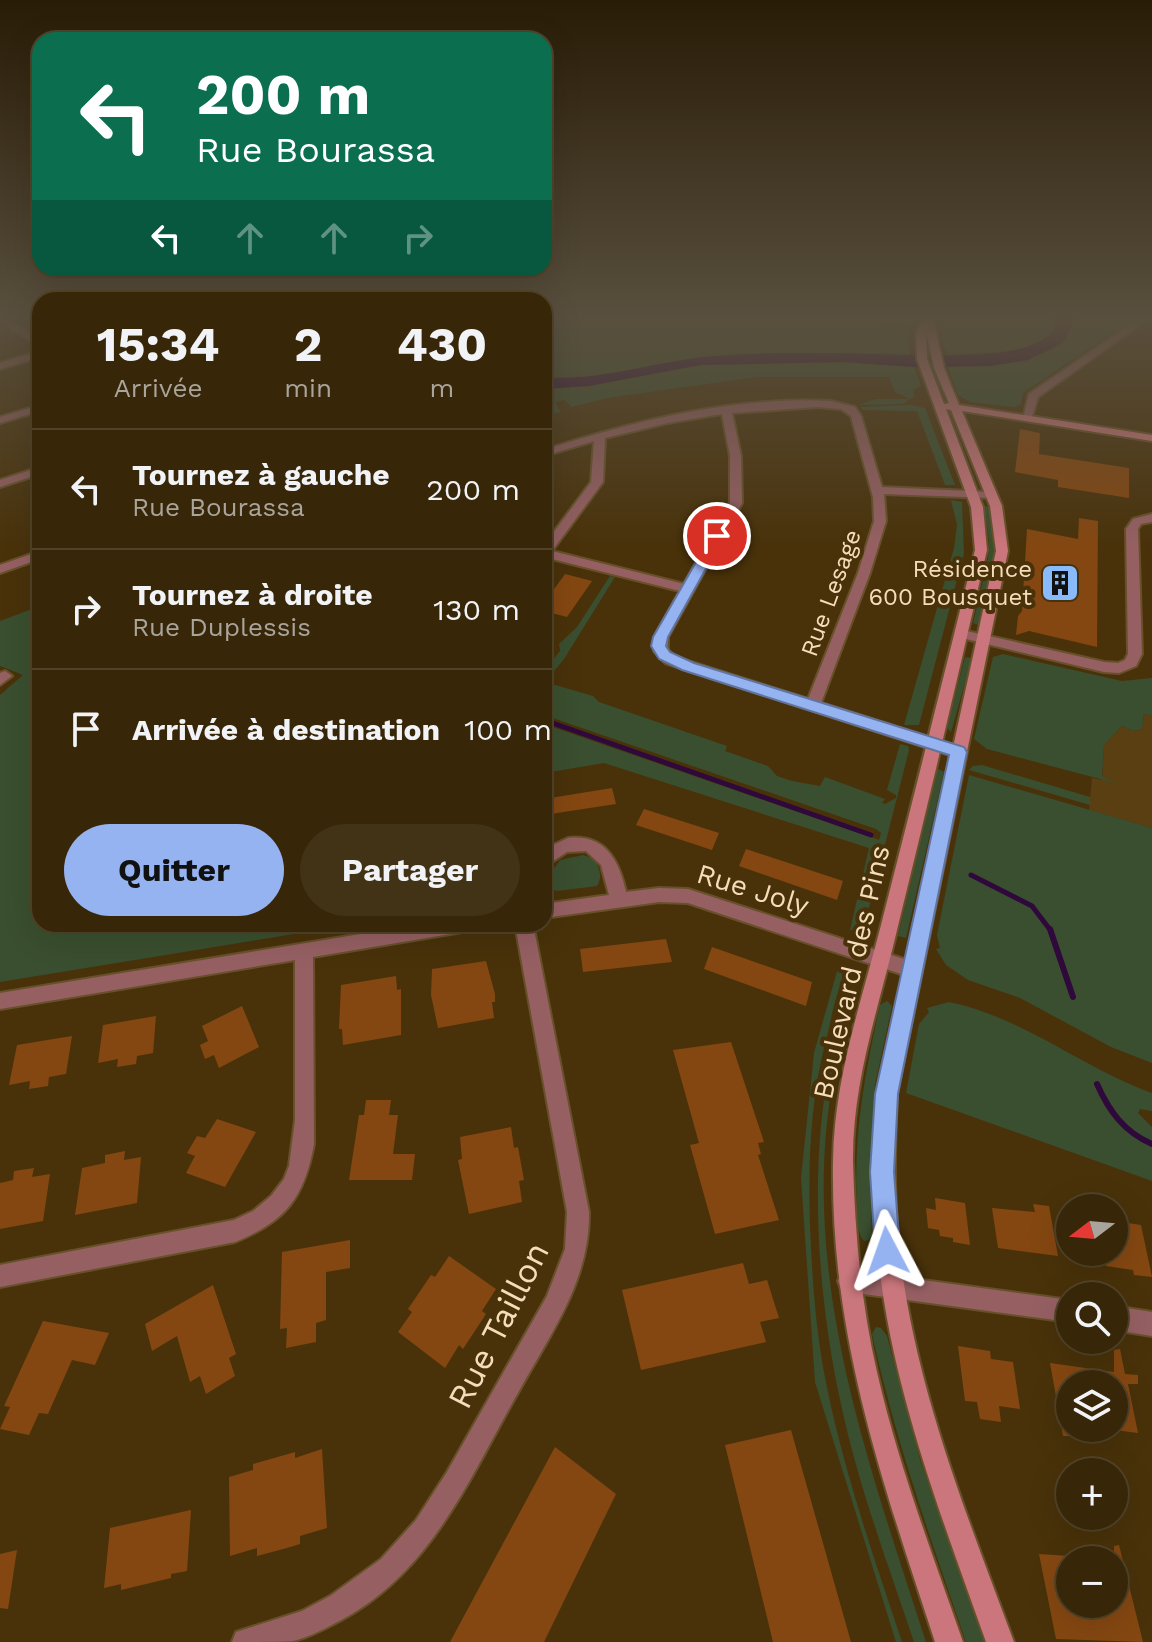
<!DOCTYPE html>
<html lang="fr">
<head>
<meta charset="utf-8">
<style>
  body { margin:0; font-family:"Work Sans",sans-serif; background:#423216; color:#f1f3f6; height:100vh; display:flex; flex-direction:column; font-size:30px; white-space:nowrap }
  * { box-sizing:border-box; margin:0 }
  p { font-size:26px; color:#aaa59c }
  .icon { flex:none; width:44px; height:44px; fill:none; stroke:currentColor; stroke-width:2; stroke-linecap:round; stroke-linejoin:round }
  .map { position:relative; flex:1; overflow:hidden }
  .side { position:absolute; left:32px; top:292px; width:520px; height:640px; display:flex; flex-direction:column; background:#372608; border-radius:24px; box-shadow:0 8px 32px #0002,0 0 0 2px #514329 }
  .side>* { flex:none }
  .hud { position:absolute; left:32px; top:32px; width:520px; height:244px; border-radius:24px; box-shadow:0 8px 32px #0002,0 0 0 2px #514329; background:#0b6e4f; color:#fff; overflow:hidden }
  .needle { width:52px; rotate:254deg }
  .fabs { position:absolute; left:1056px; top:1194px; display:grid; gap:16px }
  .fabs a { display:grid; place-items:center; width:72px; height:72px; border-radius:50%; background:#372608; box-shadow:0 8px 32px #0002,0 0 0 2px #514329; font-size:40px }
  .pin { position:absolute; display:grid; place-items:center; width:68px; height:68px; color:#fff; margin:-34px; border:4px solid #fff; border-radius:50%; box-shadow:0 2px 8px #0007 }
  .me { position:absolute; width:88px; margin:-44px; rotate:356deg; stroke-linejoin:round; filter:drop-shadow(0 0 6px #0008) }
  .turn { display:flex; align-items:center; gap:28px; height:168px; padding:0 32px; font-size:36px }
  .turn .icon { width:104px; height:104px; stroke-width:2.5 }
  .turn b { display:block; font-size:56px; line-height:68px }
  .lanes { display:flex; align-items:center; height:76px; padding:0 32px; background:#0003; justify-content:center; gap:40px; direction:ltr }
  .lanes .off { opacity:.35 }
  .eta { display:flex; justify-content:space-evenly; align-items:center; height:136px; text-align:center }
  .eta b { font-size:48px; font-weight:700; line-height:56px }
  .cta { display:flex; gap:16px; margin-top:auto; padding:16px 32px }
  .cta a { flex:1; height:92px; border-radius:48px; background:#95b2f1; color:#111; font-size:32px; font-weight:700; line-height:92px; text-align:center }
  .cta a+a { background:#423216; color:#f1f3f6 }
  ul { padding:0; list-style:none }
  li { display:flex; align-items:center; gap:24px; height:120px; padding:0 32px; border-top:2px solid #514329 }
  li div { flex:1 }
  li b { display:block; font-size:30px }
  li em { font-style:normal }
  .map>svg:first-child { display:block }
  .built { fill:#593f12 }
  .green { fill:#3a4f2f }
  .water { fill:#2f093c }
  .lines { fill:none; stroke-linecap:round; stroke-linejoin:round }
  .stream-far1 { stroke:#2f093c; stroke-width:5 }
  .stream { stroke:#2f093c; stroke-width:6 }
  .building { fill:#844711 }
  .street-casing { stroke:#68512a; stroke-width:4 }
  .secondary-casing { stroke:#68512a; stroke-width:4 }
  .street { fill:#966063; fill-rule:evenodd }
  .secondary { fill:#ca767c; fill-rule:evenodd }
  .route { fill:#95b2f1; stroke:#61749d; stroke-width:2 }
  .labels { text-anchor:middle; stroke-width:8; stroke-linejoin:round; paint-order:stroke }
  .far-poi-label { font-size:24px; fill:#f5ddbb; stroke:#49320a; text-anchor:end }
  .far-street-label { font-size:24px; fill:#f5ddbb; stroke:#49320a }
  .street-label { font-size:28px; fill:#f5ddbb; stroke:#49320a }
  .near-street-label { font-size:34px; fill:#f5ddbb; stroke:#49320a }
</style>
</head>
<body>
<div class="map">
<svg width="1152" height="1642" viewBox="0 0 1152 1642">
  <rect width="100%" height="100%" fill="#49320a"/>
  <path class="built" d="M1144,714L1152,716V828L1089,810L1092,778L1102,780L1104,745L1122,726L1133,731L1142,729Z"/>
  <path class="green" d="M544,319H915L912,326L878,322L877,326L891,331L911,329L908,336L910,355L725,356L593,376L544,378Z
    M945,319H1055L1054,331C1027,357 983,352 948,355L942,341Z
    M1074,319H1133L1023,393L1021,404L1016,407L970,402L958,395L948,367C989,366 1029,366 1064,342Z
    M843,362L914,367L921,386L913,390L914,397L902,404L858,405L875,399H910L895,392L889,377H756L607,398L571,407L565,400L555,402L561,412L544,416V389L589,386L700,365Z
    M911,405L925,408L955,485H945L917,411L863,410L860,407Z
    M951,500L962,502L964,553L919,725H904L954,548L957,525Z
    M984,506L990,507L996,544L994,559L978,625L973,623L988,559L989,540Z
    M610,576L615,577L564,659L545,682L593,696L599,702L727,746L725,751L768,766L777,776L792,781L820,786L825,777L885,799L882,803L885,804L896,798V795L887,790L900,744L908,746L909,750L869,908L864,907L863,910L868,912L863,932L850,930L869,848L604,763L544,773V724L879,840L881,833L876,829L544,715V671L560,651L559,644L577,627Z
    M40,606V924H356L0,982V695L23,675L0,666V621Z
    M1003,654L1122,681L1152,678V716L1144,714L1142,729L1133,731L1122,726L1104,745L1102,776L1115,783L987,749L974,739L993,657Z
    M965,657L972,658L951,732L947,728Z
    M982,765L1090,797V805L969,770L973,766Z
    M939,769L944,772L906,938L898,936L937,770Z
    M969,775L1152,828V1063L1111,1047L1020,998L968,980L946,965L936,949L940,948L937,935Z
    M583,855L595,859C599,868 603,876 597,886L557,891L551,889L548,877L560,860Z
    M839,964L849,971C835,988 832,1019 826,1040C810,1100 808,1165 810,1227C812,1274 815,1321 823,1367C840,1460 872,1552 902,1642H896L815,1382L801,1178L814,1053Z
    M855,985C846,1021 837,1056 831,1092C801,1281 869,1465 926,1642H914C888,1564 858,1485 841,1404C817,1297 807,1154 834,1048C839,1030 841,997 855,985Z
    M887,1001L892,1006L875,1085L870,1170L872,1239L864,1241C856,1231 857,1217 857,1205C853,1136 865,1072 880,1005Z
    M949,1002C1023,1017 1082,1068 1152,1093V1111L1140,1109L1138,1113L1152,1127V1181L906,1093L919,1024L929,1012L927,1008Z
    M876,1327L881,1328L887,1336L920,1459L985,1642H966C931,1540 895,1439 872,1334Z"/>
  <path class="water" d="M1055,319H1074L1064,342L1028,360L990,366L914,367L843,362L700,365L589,386L544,389V378C601,381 656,361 713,356C790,350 868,355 944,355C979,355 1028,356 1054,331Z"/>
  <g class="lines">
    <path class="stream-far1" d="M544,720L871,835
      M971,875L1032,906L1051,931"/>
    <path class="stream" d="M1050,929L1073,997
      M1097,1084C1109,1111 1124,1132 1152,1144"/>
  </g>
  <path class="building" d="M1020,429L1040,433L1039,454L1129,468V498L1058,487V480L1015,472Z
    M1079,518L1098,521L1097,647L1029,631L1016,635L1018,616L1022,611L1027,529L1078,539Z
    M565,574L592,581L567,617L544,611V603Z
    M612,788L616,804L544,815V799Z
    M644,809L719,833L712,850L636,825Z
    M746,849L843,881L837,900L739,866Z
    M666,939L672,962L583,972L580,949Z
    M712,947L812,982L806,1006L704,969Z
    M486,961L495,994V1002H492L494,1018L438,1028L431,995L432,969Z
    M396,976L397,990L401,989V1035L343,1045L342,1029H339L341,985Z
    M242,1006L259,1047L219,1068L214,1055L205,1059L200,1045L208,1041L202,1026Z
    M156,1016L153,1053L137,1056L136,1064L117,1067L118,1059L98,1063L103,1025Z
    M72,1036L66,1074L49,1077L48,1086L29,1089L30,1081L9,1085L17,1045Z
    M731,1042L764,1142L758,1143L761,1154L758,1155L779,1220L715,1234L690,1145L699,1143L673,1050Z
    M366,1100H391L389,1115H398L393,1154H415L412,1180H349L359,1115H364Z
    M217,1119L256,1132L225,1187L186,1173L195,1156L187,1153L197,1136L205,1138Z
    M511,1127L514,1148L518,1147L524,1180L519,1181L522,1202L469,1214L458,1160L462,1159L460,1137Z
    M125,1151L124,1160L141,1157L137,1203L75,1215L82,1168L105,1163V1155Z
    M34,1168L32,1177L50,1174L43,1221L0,1229V1183L13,1180L14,1171Z
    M935,1198L965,1203L970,1245L953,1242V1238L940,1236L939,1230L928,1228L926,1208L936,1210Z
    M1033,1204L1049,1206L1058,1256L998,1248L992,1208L1035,1212Z
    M1114,1221L1141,1225L1152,1277L1134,1275L1133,1270L1106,1266L1103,1252H1114Z
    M350,1240V1268L326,1272V1320L316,1323V1342L286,1348L287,1328L280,1329L282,1252Z
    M449,1256L496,1289L482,1311L486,1314L463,1349L459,1345L445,1368L398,1332L412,1312L408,1309L431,1275L435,1277Z
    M743,1263L749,1284L767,1280L779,1318L760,1322L766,1342L641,1370L622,1290Z
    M213,1285L236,1354L229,1358L235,1376L206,1394L200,1376L190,1382L177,1336L152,1351L145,1324Z
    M43,1321L109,1333L95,1365L72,1360L48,1414L39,1413L29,1435L0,1429L10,1407L4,1406Z
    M958,1346L990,1351L991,1359L1013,1362L1020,1409L999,1406L1001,1422L980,1419L977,1402L965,1401Z
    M1120,1349L1125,1374L1138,1375V1384H1128L1138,1433L1114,1430V1384H1070V1436H1063L1050,1363L1114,1372V1350Z
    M791,1430L851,1642H773L725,1445Z
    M555,1447L616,1494L544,1642H450Z
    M322,1449L327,1528L300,1536V1544L287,1548L257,1556V1548L230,1556L229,1477L253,1470V1464L295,1452V1458Z
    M191,1510L187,1571L171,1574V1578L121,1590V1584L104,1588L110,1528Z
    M1119,1545L1143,1642L1056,1639L1039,1554L1070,1556V1604H1114V1546Z
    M17,1550L8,1609L0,1608V1554Z"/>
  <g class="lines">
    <g class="street-casing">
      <path id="street" d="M0,319H7L40,339V346L0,322Z
        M1139,319H1148L1038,397L1032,417L1023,419L1029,394Z
        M40,351V357L0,369V363Z
        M831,401L855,407L861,416L882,487L991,492L997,495L991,498L884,494L886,521L870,573L821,703L963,748L966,752L963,756H953L665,663L654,651V637L680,591L544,557V545L591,482L594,441L544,456V450C634,421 734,396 831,401ZM817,407L841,409L851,416L873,497L874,521L858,573L808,699L675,657L668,650V637L742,503L741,456L732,413ZM722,414L730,456V503L684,584L552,551L603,482L605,438L668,423Z
        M40,405V411L0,423V417Z
        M40,467V474L0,487V480Z
        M1152,514V522L1141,524L1138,529L1142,654L1136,666L1119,673L1104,672L962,638L955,634L962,630L1104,662L1118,663L1125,660L1128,654L1126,529L1133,519Z
        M40,551V559L0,573V565Z
        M5,671L12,676L0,685V673Z
        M568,838C605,834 619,860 626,892L659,888L688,889L913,962L919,964L922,970L919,976L913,978L688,903L659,902L544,918V904L609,895L601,865L586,851L567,852L544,867V849Z
        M422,924H477L474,929L468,931L313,957L314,1144C304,1198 286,1221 235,1242L0,1287V1265L234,1220L253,1211L271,1196L284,1179L289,1166L295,1120V960L0,1009V993Z
        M515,924H533L589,1212C590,1280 551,1333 519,1391C471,1475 433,1570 343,1619C328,1627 310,1637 293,1641C275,1642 251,1642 232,1642L236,1632L302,1611L330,1596L381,1559L416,1520L447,1472L547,1296L565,1249L567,1212Z
        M849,1270L1070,1300V1322L849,1292L841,1289L838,1281L841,1273Z
        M1114,1306L1152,1312V1336L1114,1330Z"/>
    </g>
    <g class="secondary-casing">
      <path id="secondary" d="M925,319H933L944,368L959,405L1152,435V441L962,411L1002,506L1008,551L897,1094C895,1141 893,1187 898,1234C910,1375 965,1510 1014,1642H986C939,1510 886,1374 876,1233C872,1187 874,1141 877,1094L996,551L990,506L951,410L946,409L983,507L987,550C958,675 929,801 898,926C880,1004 852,1081 853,1162C855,1233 861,1303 877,1372C898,1464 932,1553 963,1642H935C882,1480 830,1335 833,1161C834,1079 861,1003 881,925C913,800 944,675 975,550L971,507L917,359L916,332ZM926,331L934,368L949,403L944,404L927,359Z"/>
    </g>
    <use href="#street" class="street"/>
    <use href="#secondary" class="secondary"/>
  </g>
  <linearGradient id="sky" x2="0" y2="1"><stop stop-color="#281c06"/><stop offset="0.58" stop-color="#594f3e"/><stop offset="1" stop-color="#594f3e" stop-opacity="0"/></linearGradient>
  <rect width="1152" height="548" fill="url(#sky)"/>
  <path class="route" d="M717,532L724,536L668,637L666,646L670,652L694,663L964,747L967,752L898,1094L894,1172L900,1251L896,1260L887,1264L878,1260L875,1251L870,1172L875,1094L949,755L682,670L659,659L651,646L653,637L711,536Z"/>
  <defs>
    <g id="building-square" transform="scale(2)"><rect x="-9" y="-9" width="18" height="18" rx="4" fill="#89bafc" stroke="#49320a"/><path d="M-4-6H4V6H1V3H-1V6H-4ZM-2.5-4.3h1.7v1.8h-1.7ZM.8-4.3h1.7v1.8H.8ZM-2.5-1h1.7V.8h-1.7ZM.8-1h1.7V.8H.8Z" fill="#111"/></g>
  </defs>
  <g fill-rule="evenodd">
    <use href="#building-square" x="1060" y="583"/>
  </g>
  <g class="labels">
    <g class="far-poi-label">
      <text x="1032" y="577">Résidence<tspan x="1032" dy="28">600 Bousquet</tspan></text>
    </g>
    <g class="far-street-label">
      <text transform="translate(831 593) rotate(-70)" y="8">Rue Lesage</text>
    </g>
    <g class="street-label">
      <text transform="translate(753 889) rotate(17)" y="10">Rue Joly</text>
      <text transform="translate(851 972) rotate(-77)" y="10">Boulevard des Pins</text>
    </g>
    <g class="near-street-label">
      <text transform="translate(498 1325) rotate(-63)" y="12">Rue Taillon</text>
    </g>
  </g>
</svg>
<div class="fabs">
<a><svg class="needle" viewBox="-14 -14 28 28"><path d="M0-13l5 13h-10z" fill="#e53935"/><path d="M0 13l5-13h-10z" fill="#aaa59c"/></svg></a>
<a><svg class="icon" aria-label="search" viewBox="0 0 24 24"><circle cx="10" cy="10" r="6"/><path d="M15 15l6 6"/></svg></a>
<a><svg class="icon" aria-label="layers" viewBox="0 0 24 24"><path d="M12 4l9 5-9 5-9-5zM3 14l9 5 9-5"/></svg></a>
<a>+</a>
<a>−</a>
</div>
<div class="pin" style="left:717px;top:536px;background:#d93025"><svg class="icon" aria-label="arrive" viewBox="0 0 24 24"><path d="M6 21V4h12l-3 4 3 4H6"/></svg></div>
<svg class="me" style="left:887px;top:1251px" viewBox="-20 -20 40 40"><path d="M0-17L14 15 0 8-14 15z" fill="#95b2f1" stroke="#fff" stroke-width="4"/></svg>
<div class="hud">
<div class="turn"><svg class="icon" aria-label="left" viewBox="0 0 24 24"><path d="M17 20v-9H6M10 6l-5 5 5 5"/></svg><div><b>200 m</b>Rue Bourassa</div></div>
<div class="lanes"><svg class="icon" aria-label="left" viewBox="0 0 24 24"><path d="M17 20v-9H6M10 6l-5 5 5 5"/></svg><svg class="icon off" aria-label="ahead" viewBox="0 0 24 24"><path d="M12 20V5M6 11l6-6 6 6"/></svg><svg class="icon off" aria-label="ahead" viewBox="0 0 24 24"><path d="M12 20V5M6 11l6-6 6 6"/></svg><svg class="icon off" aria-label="right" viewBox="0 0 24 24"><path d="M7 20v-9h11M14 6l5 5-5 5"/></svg></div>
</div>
<section class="side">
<div class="eta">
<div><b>15:34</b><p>Arrivée</p></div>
<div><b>2</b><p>min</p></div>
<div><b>430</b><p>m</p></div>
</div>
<ul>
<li><svg class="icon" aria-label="left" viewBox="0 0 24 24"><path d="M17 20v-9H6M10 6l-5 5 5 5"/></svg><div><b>Tournez à gauche</b><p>Rue Bourassa</p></div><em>200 m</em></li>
<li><svg class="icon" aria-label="right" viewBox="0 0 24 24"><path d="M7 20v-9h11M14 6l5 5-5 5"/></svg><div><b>Tournez à droite</b><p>Rue Duplessis</p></div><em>130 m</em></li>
<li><svg class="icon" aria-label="arrive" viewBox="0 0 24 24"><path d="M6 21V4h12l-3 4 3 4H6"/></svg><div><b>Arrivée à destination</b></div><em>100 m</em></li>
</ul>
<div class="cta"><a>Quitter</a><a>Partager</a></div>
</section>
</div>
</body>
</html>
